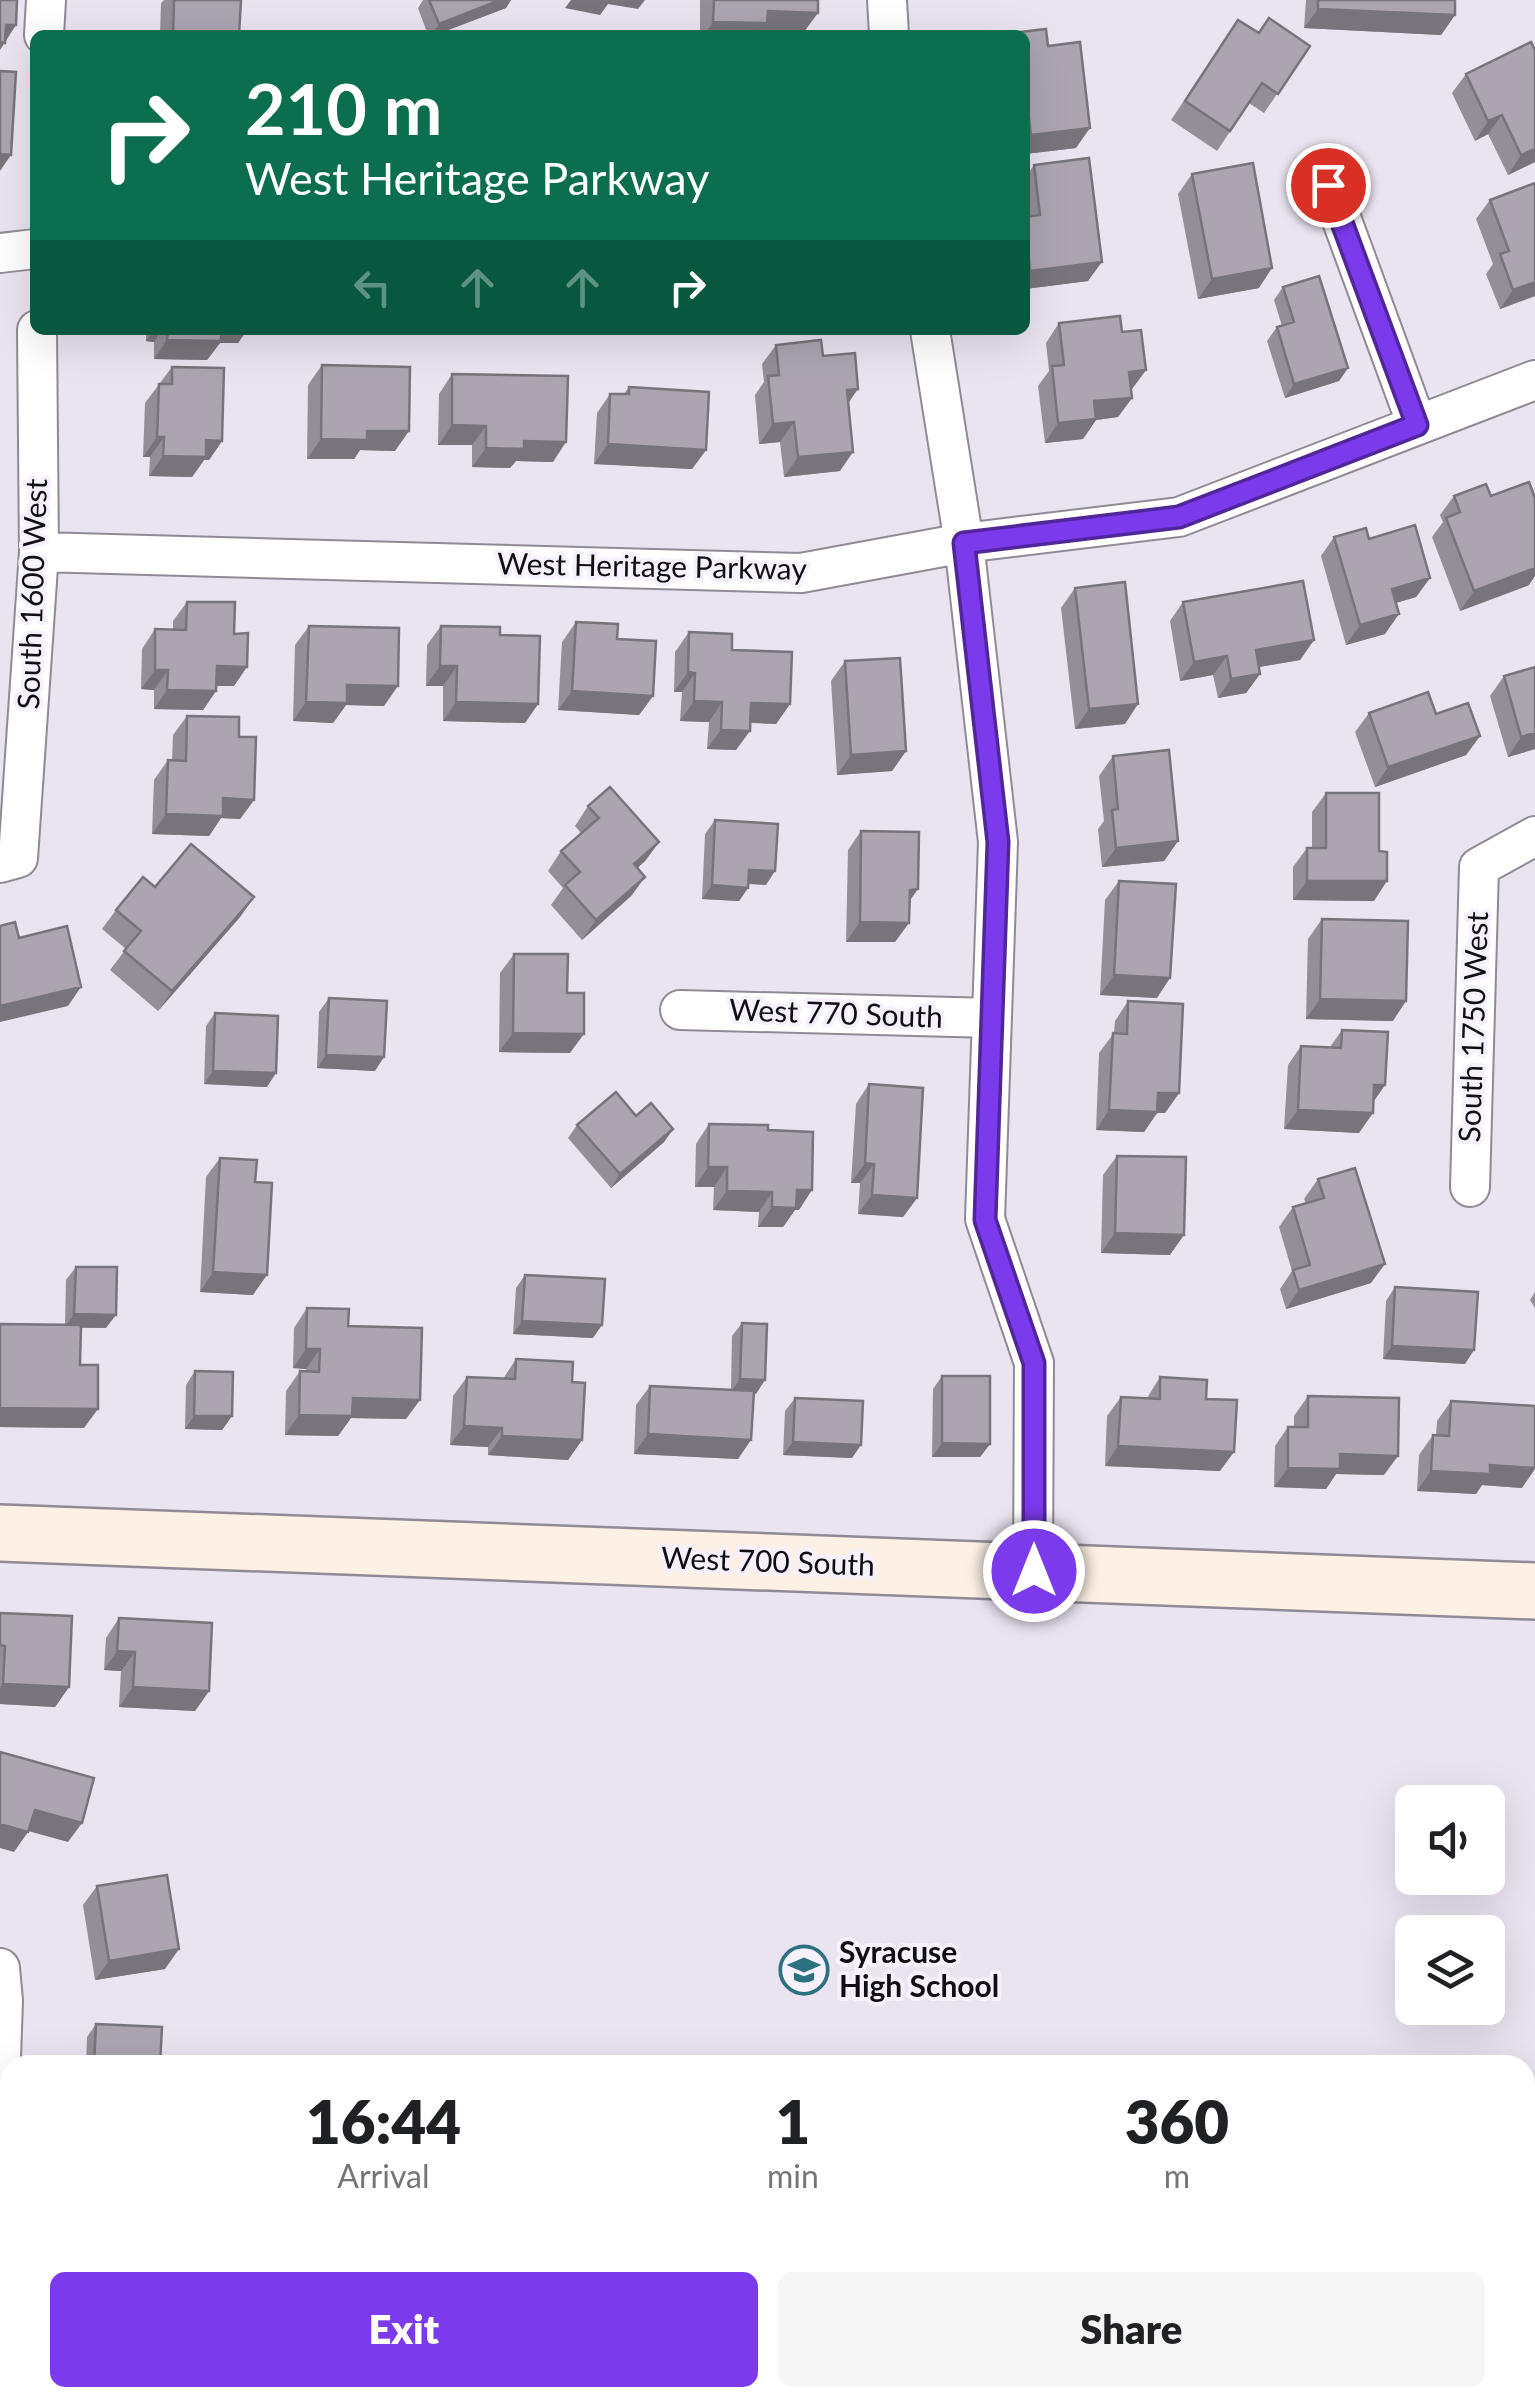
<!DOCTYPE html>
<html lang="en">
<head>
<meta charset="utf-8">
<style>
  body { margin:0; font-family:Lato,sans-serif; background:#f6f6f6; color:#202124; height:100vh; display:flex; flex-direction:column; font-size:38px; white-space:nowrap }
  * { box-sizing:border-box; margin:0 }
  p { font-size:32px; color:#757577 }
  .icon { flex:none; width:55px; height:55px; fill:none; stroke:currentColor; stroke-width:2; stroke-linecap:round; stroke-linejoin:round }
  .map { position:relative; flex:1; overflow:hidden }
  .side { position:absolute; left:0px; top:2055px; width:1535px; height:352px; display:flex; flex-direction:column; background:#fff; border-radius:30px 30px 0 0; box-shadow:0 10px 40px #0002 }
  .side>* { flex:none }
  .banner { position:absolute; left:30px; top:30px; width:1000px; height:305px; border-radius:15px; box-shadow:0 10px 40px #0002; background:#0b6e4f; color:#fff; overflow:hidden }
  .fabs { position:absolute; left:1395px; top:1785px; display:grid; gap:20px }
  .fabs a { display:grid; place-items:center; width:110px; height:110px; border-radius:15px; background:#fff; box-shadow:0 10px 40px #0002; font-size:50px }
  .pin { position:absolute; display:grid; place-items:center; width:85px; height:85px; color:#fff; margin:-42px; border:5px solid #fff; border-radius:50%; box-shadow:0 2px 10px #0007 }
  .me { position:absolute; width:110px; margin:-55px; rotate:0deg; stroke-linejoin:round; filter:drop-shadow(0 0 8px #0008) }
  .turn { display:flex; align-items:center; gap:35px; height:210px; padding:0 50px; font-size:45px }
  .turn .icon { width:130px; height:130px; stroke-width:2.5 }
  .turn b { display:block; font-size:70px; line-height:85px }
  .lanes { display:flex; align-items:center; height:95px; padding:0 50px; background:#0003; justify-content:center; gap:50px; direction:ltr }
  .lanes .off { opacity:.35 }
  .eta { display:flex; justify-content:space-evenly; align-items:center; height:170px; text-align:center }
  .eta b { font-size:60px; font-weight:800; line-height:70px }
  .action { display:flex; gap:20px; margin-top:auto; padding:20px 50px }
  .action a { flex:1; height:115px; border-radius:15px; background:#7c3aed; color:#fff; font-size:40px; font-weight:800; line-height:115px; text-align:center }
  .action a+a { background:#f6f6f6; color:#202124 }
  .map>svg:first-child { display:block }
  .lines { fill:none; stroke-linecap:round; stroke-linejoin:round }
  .street-casing { stroke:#908a95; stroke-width:42 }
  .secondary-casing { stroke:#908a95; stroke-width:60 }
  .street { stroke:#fff; stroke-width:38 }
  .secondary { stroke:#fdf0e5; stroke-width:55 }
  .wall { fill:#948e97 }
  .shaded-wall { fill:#78747b }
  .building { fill:#aca5b0; stroke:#78747b; stroke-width:2.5 }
  .route-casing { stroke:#51269a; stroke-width:25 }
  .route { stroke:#7c3aed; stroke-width:18 }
  .labels { text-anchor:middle; stroke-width:8; stroke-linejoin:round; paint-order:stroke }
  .street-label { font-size:30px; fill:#100e12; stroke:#f7f1fd }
  .poi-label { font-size:30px; font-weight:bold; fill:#100e12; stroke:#f7f1fd; text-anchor:start }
</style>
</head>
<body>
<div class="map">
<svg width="1535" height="2407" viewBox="0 0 1535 2407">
  <rect width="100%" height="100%" fill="#eae3f0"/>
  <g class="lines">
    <g class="street-casing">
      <path id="street" d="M887,0L889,35
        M44,35L46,0
        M1329,185L1417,425
        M0,253L35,249
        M930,330L964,543L998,842L985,1219L1034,1363L1033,1571
        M39,552L801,573L964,543L1179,517L1535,380
        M0,863L18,858L39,552L37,330
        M680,1010L992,1018
        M1470,1187L1479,867L1535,836
        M0,1968L3,2001L0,2086"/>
    </g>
    <g class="secondary-casing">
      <path id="secondary" d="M0,1533L1535,1591"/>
    </g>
    <use href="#street" class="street"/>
    <use href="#secondary" class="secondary"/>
  </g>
  <path class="wall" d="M164,0H241L239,35H160L161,3Z
    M423,0H511L506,8L435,35H428L418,8Z
    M700,0H818L804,32L762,31L759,35H700Z
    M1306,0H1455V15L1441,35L1304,28Z
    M1238,20L1258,33L1310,46L1264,113L1249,103L1217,151L1171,120Z
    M1025,35L1048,46L1076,148L1025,154Z
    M1535,50V162L1508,175L1488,134L1475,141L1452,93L1466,74Z
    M1034,165L1088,281L1025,289V178Z
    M1192,174L1259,288L1198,299L1178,194Z
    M1490,200L1535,296L1500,309L1486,274L1493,264L1476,219Z
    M1283,287L1348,368L1339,381L1285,398L1267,341L1277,327L1282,326L1274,300Z
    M1059,323L1122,332L1146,370L1131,390L1132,398L1118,417L1096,420L1083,439L1045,443L1038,386L1049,371L1046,343Z
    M146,330H247L238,343H220L207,360L154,359V342L146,341Z
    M776,345L823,356L848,403L840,471L784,477L780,442L759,444L755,395L764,382L762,364Z
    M322,365L395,451L360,450L354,459H307L308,385Z
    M172,367L222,441L209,460H204L192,477L149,476L150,457H143L145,403Z
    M452,374L553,462L516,461L510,468L472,467V445H438L439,394Z
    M629,387L706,450L692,469L594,464L597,413L610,394H624Z
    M1454,496L1529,585L1460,611L1432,537L1443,522L1440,515Z
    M1334,537L1369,539L1430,578L1416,597L1396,603L1385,634L1346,645L1321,556Z
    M1075,588L1125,724L1075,729L1061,608Z
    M187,602L234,686H216V691L203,710L154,709V690L141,689L142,649L155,629H173V621Z
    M1183,602L1314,640L1300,660L1259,667L1260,674L1246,693L1218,698L1213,675L1180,681L1170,621Z
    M576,622L653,696L639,715L558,710L562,642Z
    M309,626L384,706L346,705L333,723L293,721L295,645Z
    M441,626L500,635L538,704L525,723L443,721V686H426L427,645Z
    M689,632L732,650L790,704L776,724L750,723L736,750L707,749L709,722L680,721L682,692H674L675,652Z
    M845,661L906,751L892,771L837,775L831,681Z
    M1535,667V749L1508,757L1490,696L1504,676Z
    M1369,713L1436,714L1480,736L1466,755L1375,787L1355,732Z
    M187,716L239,737L254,800L240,819L221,818L209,836L152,834L154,780L168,760L172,761L173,735Z
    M1113,756L1178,841L1164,861L1102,867L1098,829L1104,821L1099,776Z
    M1326,793L1374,901L1293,900V867L1307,848H1312V812Z
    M588,806L659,842L645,861L637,868L645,877L631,896L582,940L551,905L563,888L548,871L561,851L581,833L575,826Z
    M715,820L766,885L748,884V888L739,901L702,899L705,834Z
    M861,831L909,902L895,942H846L848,850Z
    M1119,881L1157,998L1100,995L1105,900Z
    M155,887L254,897L240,917L158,1011L110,970L126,949L102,929L116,910Z
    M1322,919L1393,1021L1306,1019L1308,939Z
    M514,954L567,993L570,1053L499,1052L500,973Z
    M329,998L375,1071L317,1068L319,1012Z
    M1128,1001L1179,1093L1165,1113H1157L1144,1132L1096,1130L1099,1053L1114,1033L1115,1021Z
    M215,1013L267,1087L204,1084L206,1026Z
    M1342,1030L1385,1085L1373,1102L1359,1133L1284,1129L1288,1065L1301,1046L1330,1047Z
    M869,1084L917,1198L903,1217L858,1214L860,1183H851L856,1104Z
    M636,1116L673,1129L664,1142L611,1188L568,1138L577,1125Z
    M709,1124L768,1130L799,1210H795L783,1227H758L759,1212L713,1210L714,1187H695L696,1144Z
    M1117,1156L1170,1255L1101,1253L1103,1175Z
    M220,1158L255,1182L253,1295L200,1292L206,1177Z
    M1318,1179L1371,1283L1286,1309L1280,1289L1292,1271L1279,1227L1293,1207L1306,1203L1304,1199Z
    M76,1267L106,1328H81L80,1365L84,1428L0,1427V1324L65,1325L66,1280Z
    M525,1275L593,1338L513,1334L516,1288Z
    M1395,1287L1465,1364L1383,1359L1386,1301Z
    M1535,1292V1308L1530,1300Z
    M307,1308L348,1326L406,1419L351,1418L338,1436L285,1435L286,1391L300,1371L306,1372V1369L293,1368L294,1328Z
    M742,1323L756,1394H754L738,1459L634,1454L636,1405L650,1386L731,1390L732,1336Z
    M516,1359L572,1382L582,1440L568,1460L488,1455V1447L450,1445L453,1396L467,1377L503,1379Z
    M195,1371L232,1416L222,1430L185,1429L186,1385Z
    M942,1376L990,1444L980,1457H932L933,1389Z
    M1160,1377L1206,1399L1220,1471L1105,1466L1107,1416L1121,1397L1147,1398Z
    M1308,1396L1384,1475L1336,1474L1326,1489L1274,1487L1275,1446L1288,1427H1294V1416Z
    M795,1398L852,1458L783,1455L785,1411Z
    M1451,1401L1522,1488L1482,1485L1476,1494L1417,1491L1419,1455L1433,1435H1436L1437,1421Z
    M0,1613L69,1687L55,1707L0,1704Z
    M119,1618L209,1691L195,1711L119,1707L121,1671L104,1670L106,1638Z
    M97,1886L165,1969L95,1980L83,1905Z
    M96,2024L160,2065H86L87,2037Z
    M76,2398H162V2407H76Z"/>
  <path class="shaded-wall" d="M500,0H511L506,8L435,35H431L439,24Z
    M571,0H645L638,9L608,4L600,15L565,8Z
    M1318,9L1455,15L1441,35L1304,28Z
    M768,11L818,13L804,32L762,31L759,35H704L713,22Z
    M6,25H16L0,50V34Z
    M1502,115L1488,134L1475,141L1488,121Z
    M1090,128L1076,148L1025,154V143L1031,135Z
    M1535,149V162L1508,175L1521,155Z
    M0,154L11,155L0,171Z
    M1102,262L1088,281L1025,289V278L1030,271Z
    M1272,268L1259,288L1198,299L1212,279Z
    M1535,282V296L1500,309L1513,290Z
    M154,330H162L154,342L146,341Z
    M217,330H247L238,343H220L207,360L154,359L167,340Z
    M1348,368L1339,381L1285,398L1294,384Z
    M1146,370L1132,389L1115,392L1129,372Z
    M858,389L845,408L847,390Z
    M1132,398L1118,417L1096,420L1083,439L1045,443L1058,423L1094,401Z
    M794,422L780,442L759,444L773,424Z
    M452,425L486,426L472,445H438Z
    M367,431H409L395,451L360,450L354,459H307L321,439Z
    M157,437H164L150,457H143Z
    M206,440L222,441L209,460H204L192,477L149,476L163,456Z
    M524,441L566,442L553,462L516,461L510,468L472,467L486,448Z
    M608,444L706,450L692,469L594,464Z
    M853,452L840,471L784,477L798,457Z
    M1535,568V576L1529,585L1460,611L1474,591Z
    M1430,578L1416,597L1378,608L1392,589Z
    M1399,614L1385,634L1346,645L1360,625Z
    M1314,640L1300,660L1242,670L1256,650Z
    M1227,656L1213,675L1180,681L1194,662Z
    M217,666L247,667L234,686H203Z
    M440,666H457L443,686H426Z
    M155,670H168L154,690L141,689Z
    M688,672L695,673L682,692H674Z
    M1260,674L1246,693L1218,698L1231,679Z
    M347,685L398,686L384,706L346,705L333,723L293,721L306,702Z
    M167,690L216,691L203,710L154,709Z
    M572,691L653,696L639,715L558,710Z
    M694,701L722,702L709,722L680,721Z
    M456,702L538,704L525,723L443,721Z
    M751,703L790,704L776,724L738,722Z
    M1138,704L1125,724L1075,729L1089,709Z
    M721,730L750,731L736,750L707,749Z
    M1535,733V749L1508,757L1521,737Z
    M1480,736L1466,755L1375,787L1388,767Z
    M906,751L892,771L837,775L851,755Z
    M223,798L254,800L240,819L221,818L209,836L152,834L166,814Z
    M1178,841L1164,861L1102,867L1116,848Z
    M659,842L645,861L620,884L634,864Z
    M749,870L775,871L766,885L740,883Z
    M645,877L631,896L582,940L596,920Z
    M1307,881H1387L1374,901L1293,900Z
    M712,885L748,888L739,901L702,899Z
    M918,889L904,909L910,890Z
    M254,897L240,917L158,1011L172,991Z
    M860,922L909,923L895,942H846Z
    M1114,975L1170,978L1157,998L1100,995Z
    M81,987L68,1006L0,1022V1006Z
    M1320,999L1406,1001L1393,1021L1306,1019Z
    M513,1033L584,1034L570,1053L499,1052Z
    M326,1055L384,1057L375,1071L317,1068Z
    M213,1071L276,1073L267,1087L204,1084Z
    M1374,1085H1385L1371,1105Z
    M1158,1093H1179L1165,1113H1157L1144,1132L1096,1130L1109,1110Z
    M1298,1110L1373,1113L1359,1133L1284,1129Z
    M673,1129L664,1142L611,1188L620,1174Z
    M865,1163L874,1164L860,1183H851Z
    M708,1167H727L714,1187H695Z
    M797,1190H812L799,1210H795L783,1227H758L772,1207Z
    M727,1191L772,1192L759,1212L713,1210Z
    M872,1195L917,1198L903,1217L858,1214Z
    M1115,1233L1184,1235L1170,1255L1101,1253Z
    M1385,1264L1371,1283L1286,1309L1299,1290Z
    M213,1272L267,1275L253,1295L200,1292Z
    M74,1314L116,1315L106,1328L65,1327Z
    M522,1321L602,1325L593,1338L513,1334Z
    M1392,1346L1474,1350L1465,1364L1383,1359Z
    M306,1349H320L306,1369L293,1368Z
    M740,1379L765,1380L756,1394L730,1393Z
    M353,1398L420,1400L406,1419L351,1418L338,1436L285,1435L299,1415Z
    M0,1408L98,1409L84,1428L0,1427Z
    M194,1416H232L222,1430L185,1429Z
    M464,1426L502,1428L488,1447L450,1445Z
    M648,1434L751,1440L738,1459L634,1454Z
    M502,1436L582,1440L568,1460L488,1455Z
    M793,1442L861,1445L852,1458L783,1455Z
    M942,1443L990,1444L980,1457H932Z
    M1118,1446L1234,1452L1220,1471L1105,1466Z
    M1340,1454L1398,1456L1384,1475L1336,1474L1326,1489L1274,1487L1288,1468Z
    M1490,1465L1535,1469L1522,1488L1482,1485L1476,1494L1417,1491L1431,1471Z
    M117,1651L135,1652L121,1671L104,1670Z
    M3,1684L69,1687L55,1707L0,1704V1688Z
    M133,1687L209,1691L195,1711L119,1707Z
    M35,1810L82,1823L68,1842L21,1829Z
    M0,1824L28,1832L14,1852L0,1848Z
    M179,1949L165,1969L95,1980L109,1961Z"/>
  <path class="building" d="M0,0H17L16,25H6L5,43L0,42Z
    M174,0H241L239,35H173Z
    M429,0H500L439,24Z
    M714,0H818V13L768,11L767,23L713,22Z
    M1318,0H1455V15L1318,9Z
    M1269,18L1310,46L1278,94L1262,83L1230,131L1185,101L1238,20L1259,33Z
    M1046,29L1048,46L1080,42L1090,128L1031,135L1025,86V35L1004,34Z
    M1531,42L1535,50V149L1521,155L1502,115L1488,121L1466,74Z
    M0,71L16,72L11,155L0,154Z
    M1089,158L1102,262L1030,271L1025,217L1040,215L1034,165Z
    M1253,163L1272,268L1212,279L1192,174Z
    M1535,183V282L1513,290L1500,254L1509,251L1490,200Z
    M1319,276L1348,368L1294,384L1277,327L1294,322L1283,287Z
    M1120,316L1122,332L1141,330L1146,370L1129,372L1132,398L1094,401L1096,419L1058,423L1052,366L1064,365L1059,323Z
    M168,330H221V341L167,340Z
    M821,340L823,356L855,353L858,389L847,390L853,452L798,457L794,422L773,424L768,376L779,375L776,345Z
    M322,365L410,367L409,431H367V440L321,439Z
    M172,367L224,368L222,441L206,440V457L163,456L164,437H157L159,384H172Z
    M452,374L568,376L566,442L524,441V449L486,448V426L452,425Z
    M629,387L709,392L706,450L608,444L610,394H629Z
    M1529,482L1535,498V568L1474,591L1446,518L1460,512L1454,496L1486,484L1491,496Z
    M1415,525L1430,578L1392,589L1399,614L1360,625L1334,537L1366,528L1369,539Z
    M1303,581L1314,640L1256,650L1260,674L1231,679L1227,656L1194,662L1183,602Z
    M1125,582L1138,704L1089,709L1075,588Z
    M187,602H235L234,634L248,633L247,667L217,666L216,691L167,690L168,670H155V629L186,630Z
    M576,622L618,624L617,639L656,641L653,696L572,691Z
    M309,626L399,628L398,686L347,685V703L306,702Z
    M441,626L500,627V635L540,636L538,704L456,702L457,666H440Z
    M689,632L732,634V650L792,652L790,704L751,703L750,731L721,730L722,702L694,701L695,673L688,672Z
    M900,658L906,751L851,755L845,661Z
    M1535,667V733L1521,737L1504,676Z
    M1428,692L1436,714L1468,703L1480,736L1388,767L1369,713Z
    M187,716L239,717V737H256L254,800L223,798V816L166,814L168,760L186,761Z
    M1169,750L1178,841L1116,848L1112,810L1118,809L1113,756Z
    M610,787L659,842L634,864L645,877L596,920L565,885L580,872L561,851L599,818L588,806Z
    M1326,793H1379V851L1387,852V881H1307V848H1326Z
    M715,820L778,824L775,871L749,870L748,888L712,885Z
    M861,831L919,832L918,889L910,890L909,923L860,922Z
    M191,844L254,897L172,991L124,951L141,931L116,910L143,877L155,887Z
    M1119,881L1176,884L1170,978L1114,975Z
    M1322,919L1408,921L1406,1001L1320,999Z
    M15,922L19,938L67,926L81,987L0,1006V926Z
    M514,954H568L567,993H584V1034L513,1033Z
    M329,998L387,1001L384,1057L326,1055Z
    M1128,1001L1183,1004L1179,1093H1158L1157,1112L1109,1110L1113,1033L1127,1034Z
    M215,1013L278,1016L276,1073L213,1071Z
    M1342,1030L1388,1032L1385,1085H1374L1373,1113L1298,1110L1301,1046L1341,1048Z
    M869,1084L923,1088L917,1198L872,1195L874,1164L865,1163Z
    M616,1092L636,1116L651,1103L673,1129L620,1174L577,1125Z
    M709,1124L768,1125V1130L813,1132L812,1190H797L796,1208L772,1207V1192L727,1191V1167H708Z
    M1117,1156L1186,1157L1184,1235L1115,1233Z
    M220,1158L257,1160L255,1182L272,1183L267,1275L213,1272Z
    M1355,1168L1385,1264L1299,1290L1293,1270L1310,1265L1293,1207L1324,1198L1318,1179Z
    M76,1267H117L116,1315L74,1314Z
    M525,1275L605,1279L602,1325L522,1321Z
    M1395,1287L1478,1292L1474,1350L1392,1346Z
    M307,1308L349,1309L348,1326L422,1328L420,1400L353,1398L352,1416L299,1415L300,1371L319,1372L320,1349H306Z
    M742,1323L767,1324L765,1380L740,1379Z
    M0,1324L81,1325L80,1365H98V1409L0,1408Z
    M516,1359L573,1362L572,1382L585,1383L582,1440L502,1436V1428L464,1426L467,1377L515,1379Z
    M195,1371L233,1372L232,1416H194Z
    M942,1376H990V1444L942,1443Z
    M1160,1377L1207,1380L1206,1399L1237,1400L1234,1452L1118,1446L1121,1397L1160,1399Z
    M650,1386L754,1391L751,1440L648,1434Z
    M1308,1396L1399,1398L1398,1456L1340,1454V1469L1288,1468V1427H1308Z
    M795,1398L863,1401L861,1445L793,1442Z
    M1451,1401L1535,1406V1468L1490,1465V1474L1431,1471L1433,1435L1449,1436Z
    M0,1613L72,1616L69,1687L3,1684L5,1646L0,1645Z
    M119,1618L212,1623L209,1691L133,1687L135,1652L117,1651Z
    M0,1752L94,1778L82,1823L35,1810L28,1832L0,1824Z
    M167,1875L179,1949L109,1961L97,1886Z
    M96,2024L162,2027L160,2065H94Z
    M89,2398H162V2407H88Z"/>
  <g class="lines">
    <g class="route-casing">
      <path id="route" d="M1034,1571V1363L985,1220L998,842L964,543L1179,517L1417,425L1328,185"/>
    </g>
    <use href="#route" class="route"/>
  </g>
  <defs>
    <g id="school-ring" transform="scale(2.5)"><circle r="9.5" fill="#f7f1fd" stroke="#2c7180" stroke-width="1.5"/><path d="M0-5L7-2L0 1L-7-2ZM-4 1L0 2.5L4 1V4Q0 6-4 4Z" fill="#2c7180"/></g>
  </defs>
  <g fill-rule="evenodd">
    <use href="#school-ring" x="804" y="1970"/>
  </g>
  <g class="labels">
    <g class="street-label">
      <text transform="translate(652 567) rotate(1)" y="10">West Heritage Parkway</text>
      <text transform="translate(33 594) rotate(-88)" y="10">South 1600 West</text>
      <text transform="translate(836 1014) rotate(2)" y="10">West 770 South</text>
      <text transform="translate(1474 1027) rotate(-88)" y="10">South 1750 West</text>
      <text transform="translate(768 1562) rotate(2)" y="10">West 700 South</text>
    </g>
    <g class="poi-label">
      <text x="839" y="1963">Syracuse<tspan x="839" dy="34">High School</tspan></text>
    </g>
  </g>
</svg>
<div class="fabs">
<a><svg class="icon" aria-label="sound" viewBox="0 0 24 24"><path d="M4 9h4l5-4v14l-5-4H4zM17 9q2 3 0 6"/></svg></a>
<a><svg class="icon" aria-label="layers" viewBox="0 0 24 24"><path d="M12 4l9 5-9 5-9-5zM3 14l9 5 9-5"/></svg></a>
</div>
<div class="pin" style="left:1328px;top:185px;background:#d93025"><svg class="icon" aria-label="arrive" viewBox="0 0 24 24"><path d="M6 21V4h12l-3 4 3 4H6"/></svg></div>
<svg class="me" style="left:1034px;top:1571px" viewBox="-20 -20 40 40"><circle r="17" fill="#7c3aed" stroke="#fff" stroke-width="3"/><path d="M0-11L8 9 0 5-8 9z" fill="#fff"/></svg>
<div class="banner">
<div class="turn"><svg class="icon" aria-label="right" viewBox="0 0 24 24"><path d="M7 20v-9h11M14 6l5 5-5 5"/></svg><div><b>210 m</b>West Heritage Parkway</div></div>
<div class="lanes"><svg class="icon off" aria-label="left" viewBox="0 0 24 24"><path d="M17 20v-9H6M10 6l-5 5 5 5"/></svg><svg class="icon off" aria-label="ahead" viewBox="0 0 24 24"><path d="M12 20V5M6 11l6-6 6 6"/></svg><svg class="icon off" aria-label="ahead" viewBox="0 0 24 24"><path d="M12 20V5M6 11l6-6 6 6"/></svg><svg class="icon" aria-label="right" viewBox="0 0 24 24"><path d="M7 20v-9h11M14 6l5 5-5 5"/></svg></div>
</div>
<section class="side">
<div class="eta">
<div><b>16:44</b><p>Arrival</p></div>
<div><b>1</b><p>min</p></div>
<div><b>360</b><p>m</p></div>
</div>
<div class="action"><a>Exit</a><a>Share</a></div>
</section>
</div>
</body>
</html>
